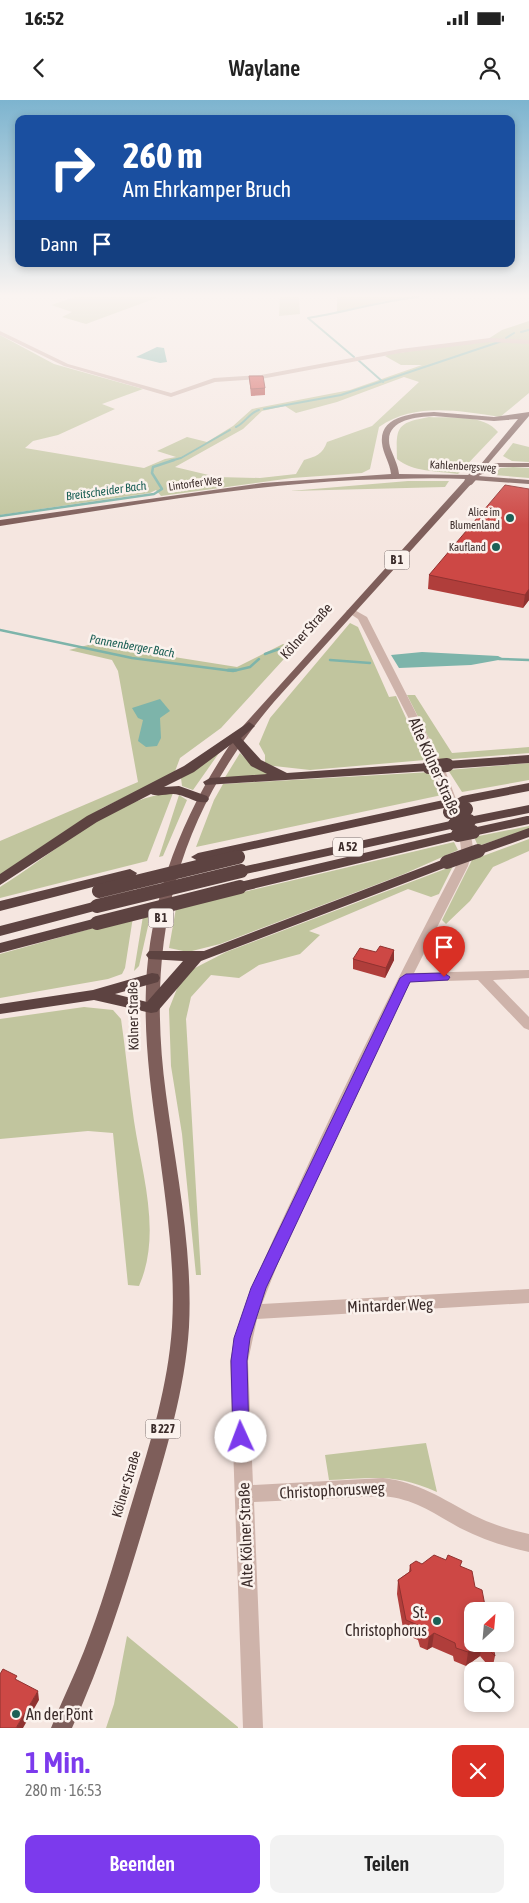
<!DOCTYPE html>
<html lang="de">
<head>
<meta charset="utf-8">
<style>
  body { margin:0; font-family:"Asap Condensed",sans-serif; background:#f2f2f2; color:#222; height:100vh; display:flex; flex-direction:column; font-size:19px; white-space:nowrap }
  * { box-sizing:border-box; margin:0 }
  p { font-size:16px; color:#767676 }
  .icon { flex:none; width:28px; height:28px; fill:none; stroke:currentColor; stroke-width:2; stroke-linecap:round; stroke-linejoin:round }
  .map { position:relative; height:1628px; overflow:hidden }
  .side { display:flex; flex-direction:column; background:#fff; flex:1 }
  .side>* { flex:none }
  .hud { position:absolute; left:15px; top:15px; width:500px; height:152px; border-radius:10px; box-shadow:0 2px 8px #0003; background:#1a4fa0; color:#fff; overflow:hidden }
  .needle { width:32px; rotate:26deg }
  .tools { position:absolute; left:464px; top:1502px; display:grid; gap:10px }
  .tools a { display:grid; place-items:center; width:50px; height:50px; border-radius:10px; background:#fff; box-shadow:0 2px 8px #0003; font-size:25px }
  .pin { position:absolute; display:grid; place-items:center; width:42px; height:42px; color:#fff; margin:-51px -21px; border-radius:50% 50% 50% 0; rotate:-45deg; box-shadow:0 0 5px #0007 }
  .pin .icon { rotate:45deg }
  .me { position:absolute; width:55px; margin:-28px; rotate:358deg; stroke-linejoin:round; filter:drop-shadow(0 0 4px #0008) }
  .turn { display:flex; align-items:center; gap:18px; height:105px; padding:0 25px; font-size:22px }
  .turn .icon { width:65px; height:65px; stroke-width:2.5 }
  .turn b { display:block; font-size:35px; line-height:42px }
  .then { display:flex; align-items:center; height:48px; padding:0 25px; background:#0003; gap:10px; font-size:19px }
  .round { display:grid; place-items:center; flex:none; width:52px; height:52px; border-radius:10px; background:#f2f2f2 }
  .overview { display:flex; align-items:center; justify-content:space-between; height:85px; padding:0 25px }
  h1 { font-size:30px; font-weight:600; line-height:38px; color:#7c3aed }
  .button { display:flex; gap:10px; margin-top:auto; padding:10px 25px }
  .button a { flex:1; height:58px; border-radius:10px; background:#7c3aed; color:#fff; font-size:20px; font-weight:600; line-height:58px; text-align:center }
  .button a+a { background:#f2f2f2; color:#222 }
  .status { display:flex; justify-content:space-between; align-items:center; height:35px; padding:0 25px; background:#fff; direction:ltr }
  .status svg { height:14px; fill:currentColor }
  header { display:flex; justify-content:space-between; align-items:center; height:65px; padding:0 25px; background:#fff; font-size:22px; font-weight:600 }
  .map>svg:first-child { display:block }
  .green { fill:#c1c59e; fill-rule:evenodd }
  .water { fill:#7db4aa }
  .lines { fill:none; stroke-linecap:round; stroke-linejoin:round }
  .stream-far2 { stroke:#7db4aa; stroke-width:2 }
  .stream-far1 { stroke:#7db4aa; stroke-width:2.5 }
  .stream { stroke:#7db4aa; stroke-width:3 }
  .minor { fill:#ceb3aa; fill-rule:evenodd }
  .major { fill:#7e5e5a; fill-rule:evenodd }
  .highway { fill:#5d4341; fill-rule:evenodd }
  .major-bridge { stroke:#7e5e5a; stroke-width:9 }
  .highway-bridge { stroke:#5d4341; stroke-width:14 }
  .wall { fill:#b03e3b }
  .shaded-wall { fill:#903230 }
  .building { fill:#cd4845; stroke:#903230 }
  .route { fill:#7c3aed; stroke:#51269a }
  .poi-dot { fill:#1c6056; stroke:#fbf2ed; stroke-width:2 }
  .labels { text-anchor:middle; stroke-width:5; stroke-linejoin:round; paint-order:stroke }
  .far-street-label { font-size:11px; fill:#3b2c2a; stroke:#fbf2ed }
  .far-poi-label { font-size:11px; fill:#3b2c2a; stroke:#fbf2ed; text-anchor:end }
  .far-water-label { font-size:12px; font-style:italic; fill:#1c6056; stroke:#fbf2ed }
  .shield { fill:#fbf2ed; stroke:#756764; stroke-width:1 }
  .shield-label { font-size:12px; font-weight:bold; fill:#3b2c2a }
  .street-label { font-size:14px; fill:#3b2c2a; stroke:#fbf2ed }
  .near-street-label { font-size:16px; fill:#3b2c2a; stroke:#fbf2ed }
  .near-poi-label { font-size:16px; fill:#3b2c2a; stroke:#fbf2ed; text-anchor:end }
</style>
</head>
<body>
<div class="status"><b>16:52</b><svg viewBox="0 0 49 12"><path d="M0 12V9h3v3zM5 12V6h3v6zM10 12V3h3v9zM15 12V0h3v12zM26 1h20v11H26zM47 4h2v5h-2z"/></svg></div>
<header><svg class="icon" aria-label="back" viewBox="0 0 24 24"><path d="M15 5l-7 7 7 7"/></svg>Waylane<svg class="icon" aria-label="person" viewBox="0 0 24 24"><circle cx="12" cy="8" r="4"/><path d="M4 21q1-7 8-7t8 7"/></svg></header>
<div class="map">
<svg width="529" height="1628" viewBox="0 0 529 1628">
  <rect width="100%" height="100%" fill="#f5e6e0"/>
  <path class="green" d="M75,197H159L86,224L62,217L72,212L51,205Z
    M280,197H299L300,214L279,216Z
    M337,197H419L385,201L337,213Z
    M529,221V241L488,239L502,230Z
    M0,235L54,264L143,289L102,304L115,309L58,335L33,341L25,348L144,368L165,359L176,357L157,351L187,337L207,342L233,326L252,309L350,290L422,265H401L385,256L390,254L485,241L529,243V293L500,317C459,311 415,302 379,327L370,369L362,373L292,378L161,396L156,390L150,393L0,415ZM404,277L419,282L372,326L327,342C323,354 315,357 304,360L296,374L260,378L217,377L175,367L243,329L262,311L285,306L296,313L337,302Z
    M429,317C450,318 484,314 498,332L458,374C437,371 413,372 397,359C396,327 396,323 429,317Z
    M513,343L529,347V362L512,361L503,356Z
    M513,367L529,368V378L494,375L500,368Z
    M408,381H449L445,387L290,391Z
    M350,523L358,527L389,597L396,596L425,660L310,670L265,665V655L259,644L270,618Z
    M92,544L237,567L283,544L294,548L221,628L180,658L174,674L102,708L0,775V741L138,682L118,571L112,560L69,550Z
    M407,595H415L452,653L529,647V653L440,660Z
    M219,653L193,690L182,686L181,678Z
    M240,653L254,667L276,676L224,679Z
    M529,663V680L462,692L448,670Z
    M431,672L442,695L196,747L214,700L223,684Z
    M173,693L147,761L0,798V787C50,757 114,696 173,693Z
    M179,695L187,700L163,756L159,757Z
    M529,726V729L478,746L474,737Z
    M529,739V751L493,767L470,801L446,824L442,820L472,760Z
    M454,742L458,750L404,774L220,844L188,852L169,848L176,808Z
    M453,766L439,794L431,797L408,789L309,831L320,835L300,854L259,865L239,878L211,875L191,897L186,919L201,1175H196L182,1034L171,966L169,909L180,881L191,870L226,852Z
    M151,813L139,866L134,871L143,816Z
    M133,817L125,868L122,874L108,879L0,898V854Z
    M84,907L113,910L121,919C126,953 129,987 134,1021C142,1074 162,1134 139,1186L128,1185L113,1033L88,1031L0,1039V919Z
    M426,1343L437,1392C396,1373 372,1378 329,1380L325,1355Z
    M127,1536L238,1627V1628H106L114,1604Z"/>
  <path class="water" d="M157,247L164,248L167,262L160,263L136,257Z
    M422,552L498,556L504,559L471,565L399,568L391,555Z
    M160,599L170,611L160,618L161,638L157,646L146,647L138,641L143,620L138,618L132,608Z"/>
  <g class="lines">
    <path class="stream-far2" d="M521,232L529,230
      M506,238L514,233
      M354,257L308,218C345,212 381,201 418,197
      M357,259L383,282
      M264,309L341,295L502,241
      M236,327C245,323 250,312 259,310
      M170,361L181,358L230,330"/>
    <path class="stream-far1" d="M0,416L154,394L162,389L152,373L153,367L174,360
      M0,530L132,558L233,571L250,567L259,559
      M265,554L279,549
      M499,559L529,560
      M330,560L370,563"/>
    <path class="stream" d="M228,570H236"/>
    <path class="minor" d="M0,231L68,264L171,293L214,278L261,275L400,249L490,238L529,240V244L490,242L400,253L261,279L215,282L171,297L64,266L0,235Z
      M351,508L367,517L445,670L472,741L473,749L468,766L414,873L529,870V878L493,880L529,917V930L524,928L478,880L410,882L327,1057L280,1158L262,1204L529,1189V1203L257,1219L248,1261L253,1385L383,1378C418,1382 443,1399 473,1415C491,1424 510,1430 529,1434V1452C505,1447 482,1439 460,1428C433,1413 415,1399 383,1396L254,1402L263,1628H243L230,1261C243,1197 273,1141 300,1082C349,975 402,870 456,766L461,749L460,741L435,670L358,519L346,511Z"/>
    <path class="major" d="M434,312L494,317L529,312V316L486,366L496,363H529V367H497L478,376L529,380V384L472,380V383L281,594C176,712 145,839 166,994C176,1070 193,1149 189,1227C185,1290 166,1351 148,1412C126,1486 104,1558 72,1628H51C61,1602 74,1577 84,1551C104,1500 118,1448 134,1396C151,1341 168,1285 172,1227C176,1163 165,1098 157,1034C150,985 144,936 146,887C150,791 187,703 243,626L466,379C430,377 393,379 356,380C237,386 118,408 0,426V420L263,383L391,374C390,363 383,354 382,343C379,315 415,313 434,312ZM434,316L494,321L518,319L472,375L399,374C398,364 393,356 390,347C383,320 415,317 434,316Z"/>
    <path class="highway" d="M249,622L255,626L241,638L261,660L287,673L429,663L436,667L429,671L205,685L203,682L210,678L267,674L251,666L233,643L194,672L164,687L179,686L207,696L209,699L207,702C197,704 189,697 179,695C170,692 160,698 151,694L97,722L0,785V774L87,716L184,666Z
      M529,655V663L447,669L440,665L447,661Z
      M529,683V691L462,704L455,700L462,696Z
      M448,699L455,703L453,706L198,761L191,757L198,753Z
      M529,705V713L469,725L462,721L469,717Z
      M527,716H529V724L473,736L466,732L468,729Z
      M455,720L462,724L460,727L241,775L234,771L241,767Z
      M529,728V737L478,755L471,751L473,748Z
      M458,731L463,732L465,735L463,738L240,792L233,787L240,782Z
      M447,758L452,759L454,762L452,765L201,861L157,912L151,913L94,900L0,914V904L93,890L152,873L158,874L160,878L158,882L115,894L147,902L183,861L149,859L146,855L149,851H204Z
      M130,769L137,773L135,776L0,811V801Z
      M97,801L102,803L104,806L102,809L0,836V826Z
      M97,818L105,823L102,826L0,853V843Z"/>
    <path class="major-bridge" d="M469,381L475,374"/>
    <path class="highway-bridge" d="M429,667L447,665
      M450,712L466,709
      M455,724L469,721
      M458,735L473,732
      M447,762L478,751
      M99,791L238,757
      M97,806L241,771
      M97,823L240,787"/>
  </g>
  <path class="wall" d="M249,276L265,288V295L251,296Z
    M529,389V500L523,508L428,489L429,475Z
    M394,850V860L385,878L353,869V859L376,852Z
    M422,1464L461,1466L472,1544H492L495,1556L492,1570L480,1556L466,1566L454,1561L453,1556L432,1547L427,1550L420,1547L418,1540L404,1534L397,1494L398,1480L409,1472L410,1465Z"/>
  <path class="shaded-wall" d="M529,489V500L523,508L525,495Z
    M394,850V860L385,878L386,868Z
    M434,1533L432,1547L427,1550L429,1537Z
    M480,1544H482L480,1556L466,1566L468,1552Z
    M38,1591L39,1600L23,1628H16Z"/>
  <path class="building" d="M249,276H263L265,288L251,289Z
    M505,385L529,389V489L525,495L429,475Z
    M380,846L394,850L386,868L353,859L360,848L376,852Z
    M434,1455L446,1460L448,1455L462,1461L460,1466L472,1471L475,1487L482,1490L486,1511H472V1544H480L468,1552L456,1548L455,1543L434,1533L429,1537L422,1533L420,1526L406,1520L398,1480L411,1471L410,1465L416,1461L422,1464Z
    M484,1544H492L495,1556Z
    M3,1569L17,1576L15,1579L38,1591L16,1628H0V1574Z"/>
  <linearGradient id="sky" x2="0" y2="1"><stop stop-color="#7db4cf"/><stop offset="0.46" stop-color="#faf4f1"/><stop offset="1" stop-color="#faf4f1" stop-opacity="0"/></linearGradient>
  <rect width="529" height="425" fill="url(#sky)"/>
  <path class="route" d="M444,873L450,877L448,880L410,882L266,1188L250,1238L247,1261L249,1337L247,1342L241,1345L235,1342L233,1337L231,1261L234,1238L251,1188L400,878L406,874Z"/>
  <g class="poi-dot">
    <circle cx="510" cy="418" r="5"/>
    <circle cx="496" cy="447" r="5"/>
    <circle cx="437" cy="1521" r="5"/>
    <circle cx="16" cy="1614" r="5"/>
  </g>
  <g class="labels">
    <g class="far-street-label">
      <text transform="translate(463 366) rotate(3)" y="4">Kahlenbergsweg</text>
      <text transform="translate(195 383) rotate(-8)" y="4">Lintorfer Weg</text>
    </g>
    <g class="far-poi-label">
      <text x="500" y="416">Alice im<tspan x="500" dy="13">Blumenland</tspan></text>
      <text x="486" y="451">Kaufland</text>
    </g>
    <g class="far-water-label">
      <text transform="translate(106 391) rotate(-8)" y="4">Breitscheider Bach</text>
      <text transform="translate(132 546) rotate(10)" y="4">Pannenberger Bach</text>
    </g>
    <g class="shield">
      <rect x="384.5" y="450.5" width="25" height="19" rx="4"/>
      <rect x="333" y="737.5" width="30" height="19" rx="4"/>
      <rect x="148.5" y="808.5" width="25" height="19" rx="4"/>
      <rect x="145.5" y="1319.5" width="35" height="19" rx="4"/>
    </g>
    <g class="shield-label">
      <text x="397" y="464">B 1</text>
      <text x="348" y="751">A 52</text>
      <text x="161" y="822">B 1</text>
      <text x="163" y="1333">B 227</text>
    </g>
    <g class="street-label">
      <text transform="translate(306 531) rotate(-48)" y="5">Kölner Straße</text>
      <text transform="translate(133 916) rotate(-91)" y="5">Kölner Straße</text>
      <text transform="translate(126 1384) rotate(-73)" y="5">Kölner Straße</text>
    </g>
    <g class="near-street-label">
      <text transform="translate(435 666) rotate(66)" y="6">Alte Kölner Straße</text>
      <text transform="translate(390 1205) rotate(-2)" y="6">Mintarder Weg</text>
      <text transform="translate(332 1390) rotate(-3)" y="6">Christophorusweg</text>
      <text transform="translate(245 1435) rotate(-92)" y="6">Alte Kölner Straße</text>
    </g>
    <g class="near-poi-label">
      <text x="427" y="1518">St.<tspan x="427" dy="18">Christophorus</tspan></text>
      <text x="26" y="1620" text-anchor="start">An der Pönt</text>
    </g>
  </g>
</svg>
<div class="tools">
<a><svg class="needle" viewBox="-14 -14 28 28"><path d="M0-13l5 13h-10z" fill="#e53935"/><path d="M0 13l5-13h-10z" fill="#767676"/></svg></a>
<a><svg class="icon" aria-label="search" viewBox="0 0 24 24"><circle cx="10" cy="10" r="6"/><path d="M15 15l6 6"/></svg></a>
</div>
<div class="pin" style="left:444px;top:877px;background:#d93025"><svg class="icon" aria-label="arrive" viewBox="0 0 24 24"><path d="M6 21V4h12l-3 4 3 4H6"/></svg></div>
<svg class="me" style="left:241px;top:1337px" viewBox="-20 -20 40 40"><circle r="19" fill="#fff"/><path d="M0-13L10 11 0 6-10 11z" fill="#7c3aed"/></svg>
<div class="hud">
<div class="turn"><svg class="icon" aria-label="right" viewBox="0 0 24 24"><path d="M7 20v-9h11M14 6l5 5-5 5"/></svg><div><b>260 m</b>Am Ehrkamper Bruch</div></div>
<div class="then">Dann<svg class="icon" aria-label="arrive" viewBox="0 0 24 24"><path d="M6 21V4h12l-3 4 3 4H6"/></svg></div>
</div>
</div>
<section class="side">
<div class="overview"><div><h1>1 Min.</h1><p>280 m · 16:53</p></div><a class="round" style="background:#d93025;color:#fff"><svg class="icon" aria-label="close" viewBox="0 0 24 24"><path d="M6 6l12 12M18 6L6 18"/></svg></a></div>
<div class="button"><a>Beenden</a><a>Teilen</a></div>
</section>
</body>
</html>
